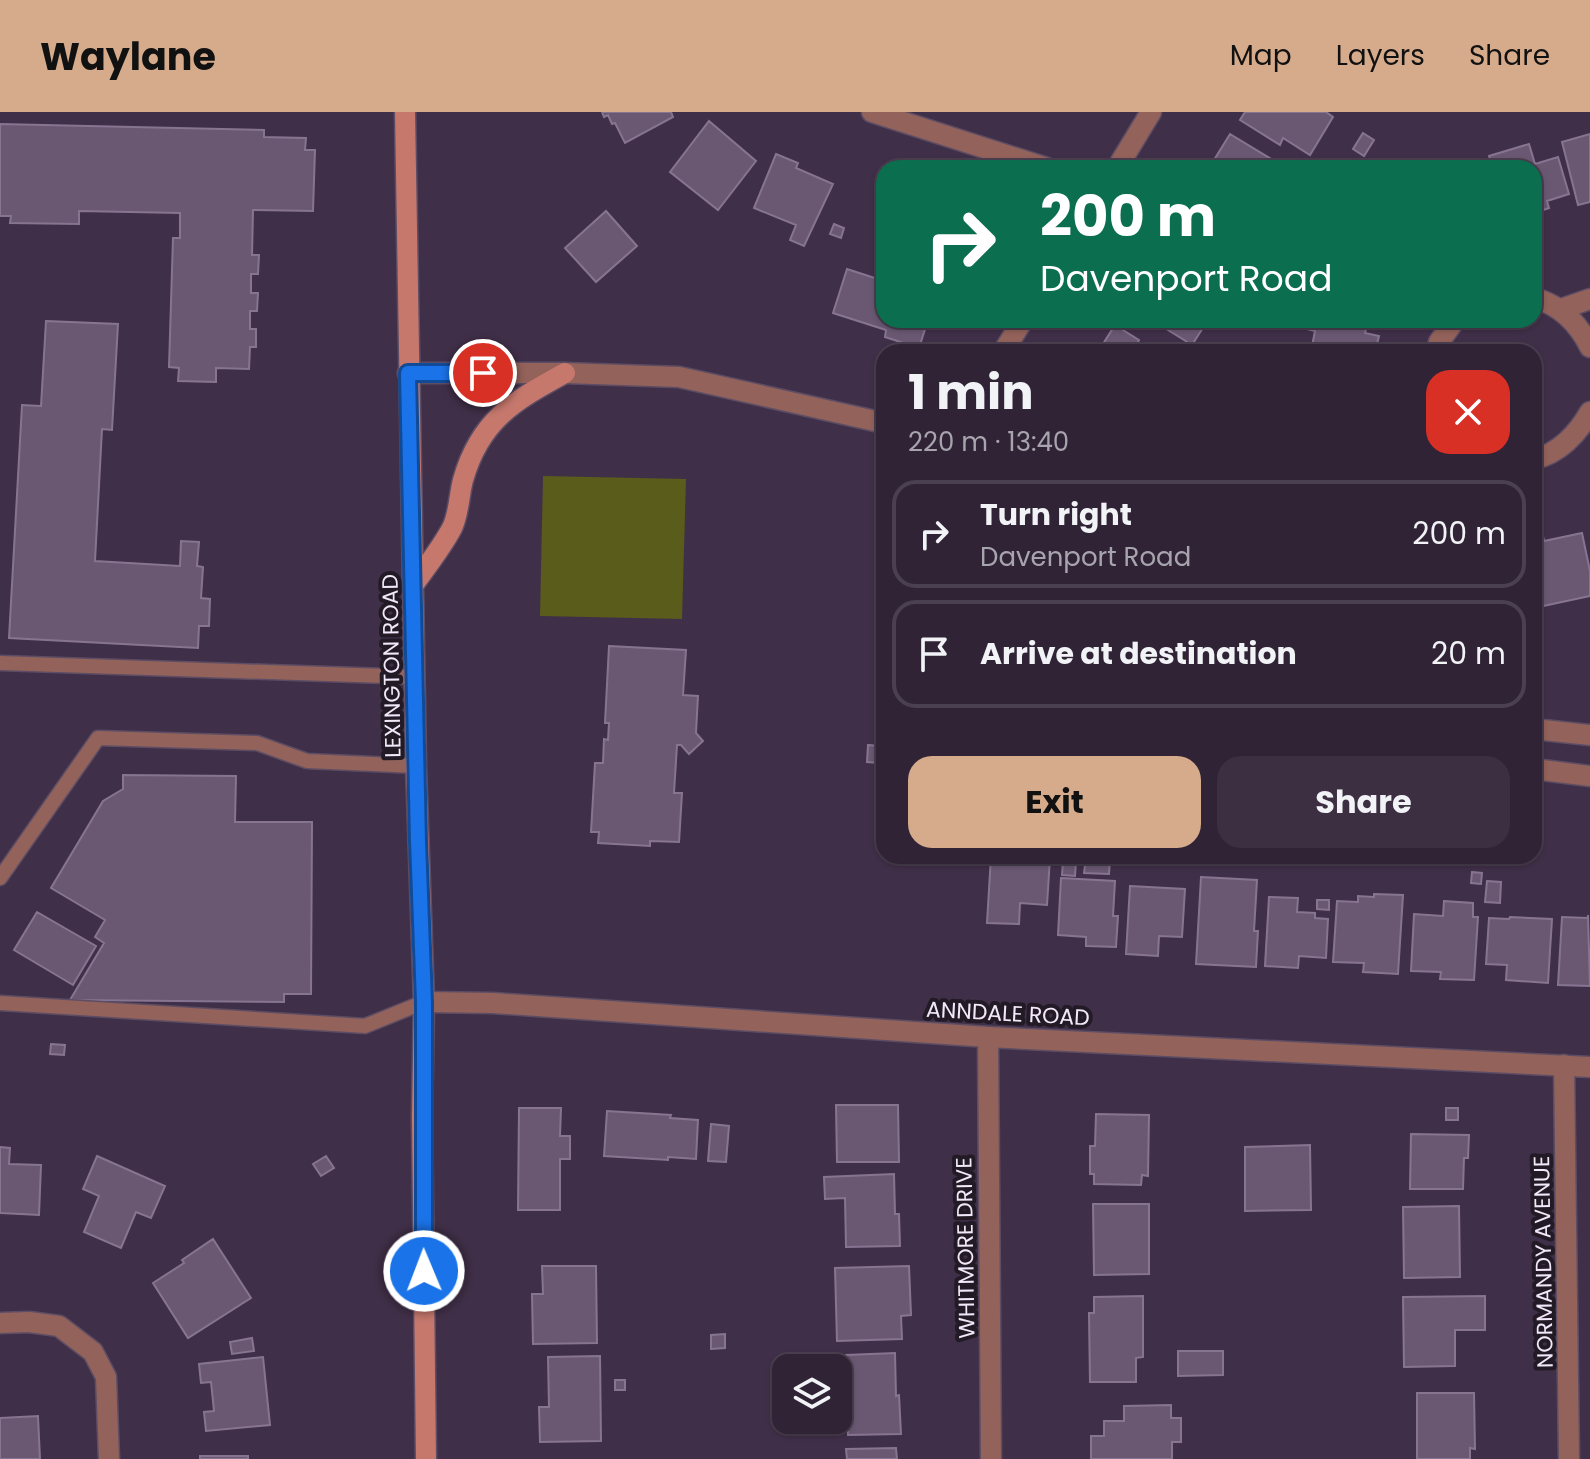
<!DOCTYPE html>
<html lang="en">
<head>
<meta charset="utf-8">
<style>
  body { margin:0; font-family:Poppins,sans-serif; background:#3c2f42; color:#f1f3f6; height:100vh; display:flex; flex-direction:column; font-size:30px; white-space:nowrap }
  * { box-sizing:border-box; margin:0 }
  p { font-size:26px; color:#a8a4ad }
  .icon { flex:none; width:44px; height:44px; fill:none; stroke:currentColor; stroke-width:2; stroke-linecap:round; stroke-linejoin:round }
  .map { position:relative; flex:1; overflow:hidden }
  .drawer { position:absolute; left:876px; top:232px; width:666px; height:520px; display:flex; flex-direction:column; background:#302336; border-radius:24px; box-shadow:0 2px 6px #0004,0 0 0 2px #4b4051 }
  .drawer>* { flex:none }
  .guide { position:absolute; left:876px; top:48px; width:666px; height:168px; border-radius:24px; box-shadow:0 2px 6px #0004,0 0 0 2px #4b4051; background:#0b6e4f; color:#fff; overflow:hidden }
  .fabs { position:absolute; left:772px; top:1242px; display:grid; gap:16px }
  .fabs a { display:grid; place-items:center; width:80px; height:80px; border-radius:16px; background:#302336; box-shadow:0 2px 6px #0004,0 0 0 2px #4b4051; font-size:40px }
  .pin { position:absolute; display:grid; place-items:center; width:68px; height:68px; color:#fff; margin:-34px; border:4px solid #fff; border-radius:50%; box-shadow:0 2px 8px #0007 }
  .me { position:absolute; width:88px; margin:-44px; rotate:359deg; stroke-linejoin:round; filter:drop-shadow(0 0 6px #0008) }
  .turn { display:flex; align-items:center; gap:28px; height:168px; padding:0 32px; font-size:36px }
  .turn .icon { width:104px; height:104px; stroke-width:2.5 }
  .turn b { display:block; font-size:56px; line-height:68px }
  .round { display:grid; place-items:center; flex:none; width:84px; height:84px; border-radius:24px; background:#3c2f42 }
  .head { display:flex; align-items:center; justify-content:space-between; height:136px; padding:0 32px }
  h1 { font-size:48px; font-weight:700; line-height:60px }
  .cta { display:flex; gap:16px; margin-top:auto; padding:16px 32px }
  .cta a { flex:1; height:92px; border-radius:24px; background:#d6ab8b; color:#111; font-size:32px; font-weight:700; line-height:92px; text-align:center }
  .cta a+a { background:#3c2f42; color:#f1f3f6 }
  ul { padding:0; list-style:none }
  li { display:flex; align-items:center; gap:24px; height:108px; margin:0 16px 12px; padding:0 16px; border:4px solid #4b4051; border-radius:24px }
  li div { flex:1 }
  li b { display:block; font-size:30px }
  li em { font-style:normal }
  header { display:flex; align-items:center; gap:48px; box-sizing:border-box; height:112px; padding:0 40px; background:#d6ab8b; color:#111 }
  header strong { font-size:38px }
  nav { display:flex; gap:44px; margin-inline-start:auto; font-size:28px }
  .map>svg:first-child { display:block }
  .green { fill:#595c1b }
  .building { fill:#6a5873; stroke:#877491; stroke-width:2 }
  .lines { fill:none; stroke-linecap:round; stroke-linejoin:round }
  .service-casing { stroke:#5d4d64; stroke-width:17 }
  .minor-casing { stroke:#5d4d64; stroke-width:23 }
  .tertiary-casing { stroke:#5d4d64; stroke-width:23 }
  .secondary-casing { stroke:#5d4d64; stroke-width:23 }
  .service { stroke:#93625a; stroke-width:14 }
  .minor { stroke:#93625a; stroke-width:20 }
  .tertiary { stroke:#93625a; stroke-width:20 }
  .secondary { stroke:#c6786d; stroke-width:20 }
  .route-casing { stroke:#114b97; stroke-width:20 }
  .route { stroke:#1a73e8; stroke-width:14 }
  .labels { text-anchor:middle; stroke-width:8; stroke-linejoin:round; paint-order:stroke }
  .street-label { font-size:22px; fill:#f3e8f9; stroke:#221b26 }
</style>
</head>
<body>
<header>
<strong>Waylane</strong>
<nav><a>Map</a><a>Layers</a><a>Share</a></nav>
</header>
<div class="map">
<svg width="1590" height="1347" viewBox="0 0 1590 1347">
  <rect width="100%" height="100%" fill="#402f48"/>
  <path class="green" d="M543,364L686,367L682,507L540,504Z"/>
  <path class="building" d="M602,0H671L673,5L625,31L615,11L612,12L608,3L604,5Z
    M1245,0H1326L1333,5L1310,43L1283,26L1280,33L1240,8Z
    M709,9L756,49L718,98L670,60Z
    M0,12L264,18V25L306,26L305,38H315L313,99L253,98L252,143H259L258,162H251V181H258L257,199H250V217H256V235H250L249,257L216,256V270L178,269L179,256L169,255L173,126H180V101L79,99V112L10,111L11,104H0Z
    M1363,21L1374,28L1364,44L1353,37Z
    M1230,22L1286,56H1209Z
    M1590,22V90L1578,93L1562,30Z
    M1529,32L1535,52L1558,45L1569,82L1547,89L1549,96L1534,101V56H1493L1489,44Z
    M776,42L798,51L796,56L833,72L804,134L790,128L796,113L754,96Z
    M606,99L637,134L596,170L565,136Z
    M834,112L844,116L841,126L830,122Z
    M847,157L884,169V208H928L919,236L885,225L886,218L833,201Z
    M1152,208H1208L1192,233Z
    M1309,208H1368L1365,221L1379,224L1375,240H1341L1312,234L1315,219L1307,217Z
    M46,209L118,212L112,318L102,317L95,449L180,454L181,429L199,430L197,454L203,455L201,486L210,487L209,514H199L198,536L9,526L22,293L41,294Z
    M1115,213L1139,228L1138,230L1154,240H1105L1108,235L1103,232Z
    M1582,421L1590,459V484L1534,496V426L1543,424L1544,429Z
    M609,534L686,538L683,583L698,584L696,621L703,629L689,642L681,633H677L674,681H682L679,730L650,729V734L598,731L599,720H591L595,651H603L604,627L608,628L609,611H605Z
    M868,633L880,634L879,651L867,650Z
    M123,663L236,664L235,710H312L311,882H284V890L70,888L104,831L95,825L105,808L51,776L103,689L123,677Z
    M991,744L1050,746L1047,793L1020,791L1019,812L987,811Z
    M1086,746L1110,747L1109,762L1084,761Z
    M1063,749L1076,750L1075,764L1062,763Z
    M1472,760L1482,761L1481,772L1471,771Z
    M1201,765L1257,768L1254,819H1258L1256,855L1196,852Z
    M1061,766L1115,769L1113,804H1118L1116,835L1086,834V825L1058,823Z
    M1487,769L1501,770L1500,791L1485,790Z
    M1130,774L1185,777L1182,825L1159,824L1158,844L1126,842Z
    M1374,782L1403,783L1398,862L1363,860L1364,851L1333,850L1337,789L1358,790V784L1374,785Z
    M1269,785L1298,786L1297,800L1315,801V806L1328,807L1326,846L1299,844L1298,856L1265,854Z
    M1317,788H1329V798L1317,797Z
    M1444,789L1473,791V805H1478L1474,868L1440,867L1441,860L1411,859L1414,802L1443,804Z
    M37,800L96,834L73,873L14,838Z
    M1588,803L1590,874L1558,873L1562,805L1588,806Z
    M1510,805L1552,807L1548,871L1506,868L1507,853L1486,852L1489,806L1509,807Z
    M51,932L65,933L64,943L50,942Z
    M836,993H898L899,1050H837Z
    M519,996H561L560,1024H570V1047H560V1098H518Z
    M1446,996H1458V1008H1446Z
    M607,999L671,1003L670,1006L698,1008L696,1047L668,1045V1048L604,1044Z
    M1096,1002L1149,1003L1148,1064L1142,1063L1141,1073L1094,1072V1062H1090V1034H1095Z
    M711,1012L729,1014L726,1050L708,1049Z
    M1411,1022L1469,1023L1468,1046H1464L1463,1077H1410Z
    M1310,1033L1311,1098L1245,1099V1035Z
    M0,1035L10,1036L9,1052L41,1053L39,1103L0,1101Z
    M97,1044L165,1074L151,1106L136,1100L121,1136L84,1120L99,1084L83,1077Z
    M326,1044L334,1056L321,1064L313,1052Z
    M894,1062L895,1102H899L900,1134L846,1135L845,1086L825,1087L824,1065Z
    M1093,1092H1149V1162L1094,1163Z
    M1459,1094L1460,1165L1404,1166L1403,1095Z
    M213,1127L251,1186L188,1226L153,1171L184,1151L182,1148Z
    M542,1154H596L597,1231L533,1232L532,1182H543Z
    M909,1154L911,1203L901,1204L902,1227L837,1229L835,1156Z
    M1143,1184V1245L1136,1246V1270H1090L1089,1201H1094V1185Z
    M1485,1184V1218H1455V1254L1404,1255L1403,1185Z
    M725,1222V1236L711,1237V1223Z
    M252,1226L254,1239L232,1242L230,1230Z
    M1178,1239H1223V1263L1178,1264Z
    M895,1241L896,1284L899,1283L901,1322L848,1323L846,1243Z
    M600,1244L601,1329L540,1330L539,1295H549L548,1245Z
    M263,1245L270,1313L206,1319L204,1300L214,1299L211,1270L201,1271L199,1252Z
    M615,1268H625V1278H615Z
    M1417,1281H1474L1475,1337L1470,1336V1347H1417Z
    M1171,1293V1306H1181V1330H1172V1347H1091V1324H1104V1309H1124V1294Z
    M38,1304L40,1347H0V1306Z
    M896,1336L897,1347H847L846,1337Z
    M200,1344H248V1347H200Z"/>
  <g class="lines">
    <g class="service-casing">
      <path id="service" d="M0,551L415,565
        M0,766L98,626L257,631L307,649L416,654
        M0,891L365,914L424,890"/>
    </g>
    <g class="minor-casing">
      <path id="minor" d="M872,0L1047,56
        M1117,56L1151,0
        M1534,186C1560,193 1578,211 1590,235
        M1561,197L1590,187
        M1003,240L1023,208
        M1436,240L1439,230L1455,208
        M1534,347C1559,342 1578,321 1590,300
        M424,890L493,891L988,925L1590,955
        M988,925L991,1347
        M1564,953L1569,1347
        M0,1211L29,1210L59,1214L93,1240L106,1265L109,1347"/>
    </g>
    <g class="tertiary-casing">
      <path id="tertiary" d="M408,261H565L679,265L884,311
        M1534,617L1590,623
        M1534,657L1590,664"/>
    </g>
    <g class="secondary-casing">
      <path id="secondary" d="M405,0L416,654L424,890L422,1005L426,1347
        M414,472C427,454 442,435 452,416C459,402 459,383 463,368C480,308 514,289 565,261"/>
    </g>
    <use href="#service" class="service"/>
    <use href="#minor" class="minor"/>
    <use href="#tertiary" class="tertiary"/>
    <use href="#secondary" class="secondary"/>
  </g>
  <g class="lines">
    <g class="route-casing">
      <path id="route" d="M424,1159V890L418,729L408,261H483"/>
    </g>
    <use href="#route" class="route"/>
  </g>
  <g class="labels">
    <g class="street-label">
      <text transform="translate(391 554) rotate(-91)" y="8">LEXINGTON ROAD</text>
      <text transform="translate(1008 901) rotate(3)" y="8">ANNDALE ROAD</text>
      <text transform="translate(965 1136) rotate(-91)" y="8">WHITMORE DRIVE</text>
      <text transform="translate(1543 1150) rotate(-91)" y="8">NORMANDY AVENUE</text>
    </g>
  </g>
</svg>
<div class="fabs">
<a><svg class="icon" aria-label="layers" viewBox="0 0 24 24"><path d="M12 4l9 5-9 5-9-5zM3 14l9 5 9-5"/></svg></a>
</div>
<div class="pin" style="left:483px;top:261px;background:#d93025"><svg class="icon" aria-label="arrive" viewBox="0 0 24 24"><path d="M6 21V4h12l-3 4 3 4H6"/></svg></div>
<svg class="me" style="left:424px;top:1159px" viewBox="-20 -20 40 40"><circle r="17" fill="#1a73e8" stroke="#fff" stroke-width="3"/><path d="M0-11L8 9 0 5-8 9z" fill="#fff"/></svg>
<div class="guide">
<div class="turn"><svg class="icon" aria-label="right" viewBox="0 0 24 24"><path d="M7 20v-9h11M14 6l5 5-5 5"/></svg><div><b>200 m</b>Davenport Road</div></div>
</div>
<section class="drawer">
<div class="head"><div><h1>1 min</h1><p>220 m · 13:40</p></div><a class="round" style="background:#d93025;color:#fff"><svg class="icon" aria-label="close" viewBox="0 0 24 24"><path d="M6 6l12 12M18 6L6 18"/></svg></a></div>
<ul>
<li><svg class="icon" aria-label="right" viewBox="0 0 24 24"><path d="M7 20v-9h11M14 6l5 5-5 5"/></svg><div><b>Turn right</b><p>Davenport Road</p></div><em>200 m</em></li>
<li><svg class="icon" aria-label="arrive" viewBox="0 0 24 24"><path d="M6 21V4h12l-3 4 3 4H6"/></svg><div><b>Arrive at destination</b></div><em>20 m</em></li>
</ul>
<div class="cta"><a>Exit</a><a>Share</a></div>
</section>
</div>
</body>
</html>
